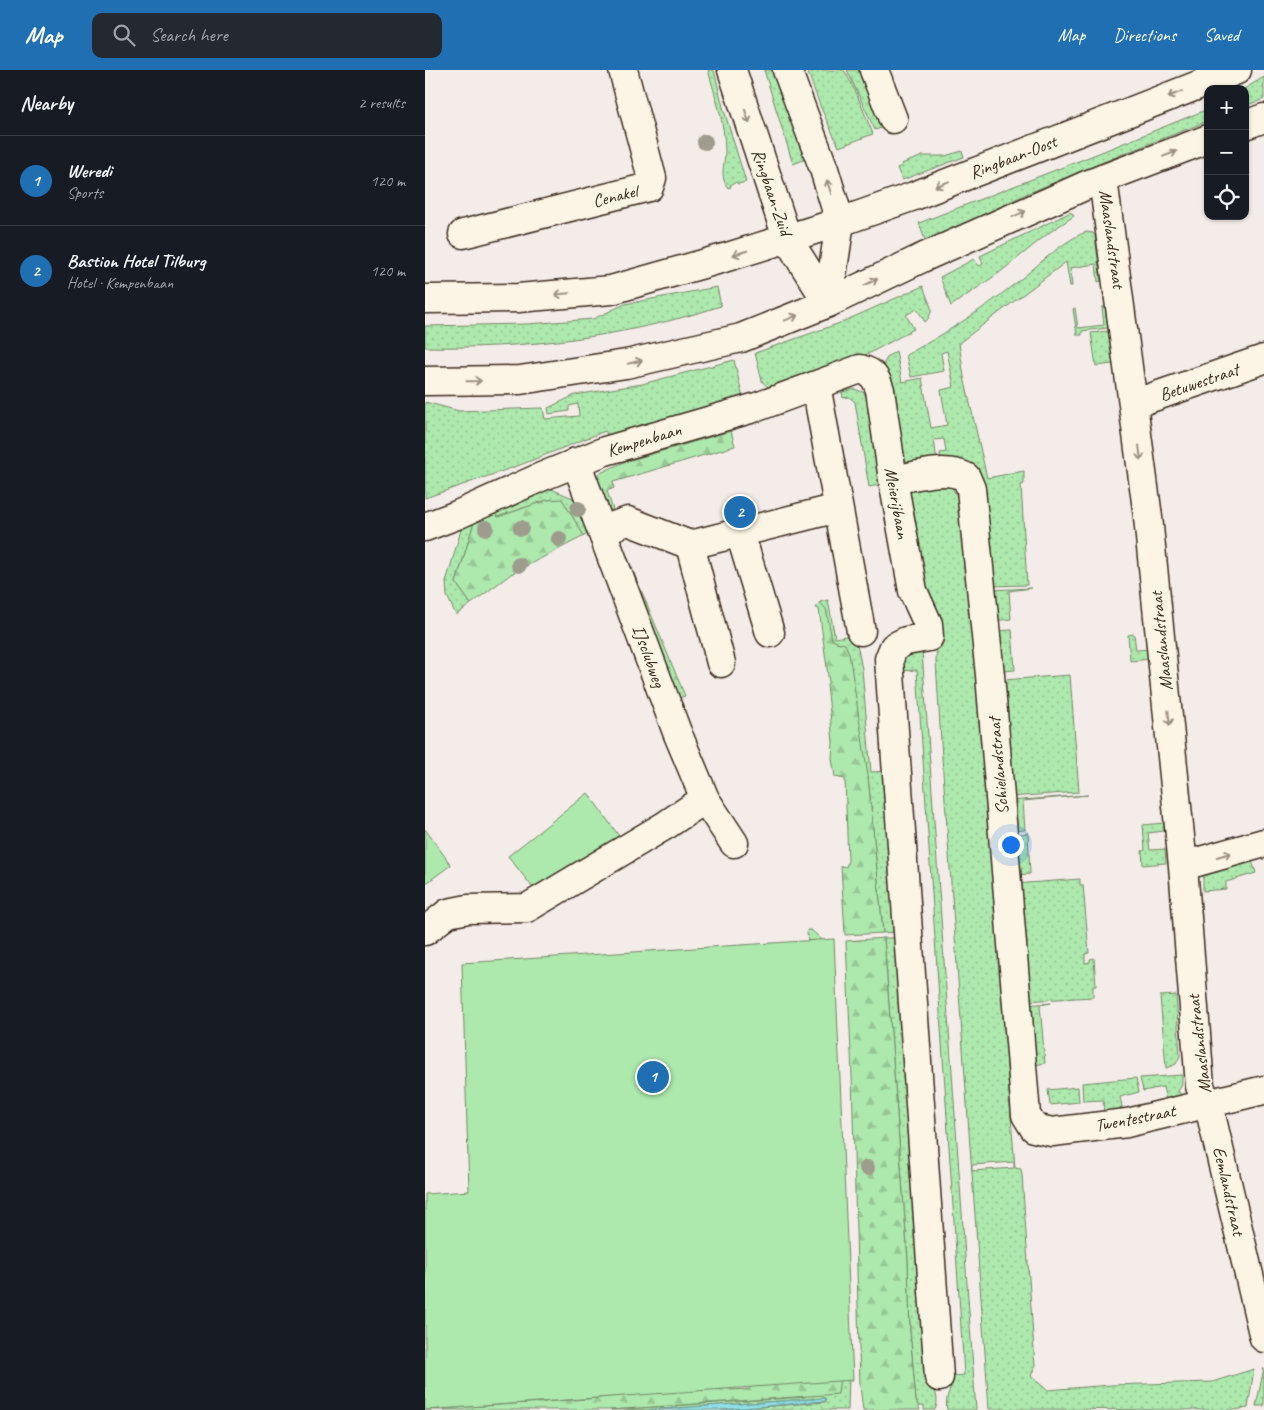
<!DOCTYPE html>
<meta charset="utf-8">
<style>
:root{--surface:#171b24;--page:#242831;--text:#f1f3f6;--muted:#9ea1a6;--line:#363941;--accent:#1f6fb2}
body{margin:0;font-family:Caveat,sans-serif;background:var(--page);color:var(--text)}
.controls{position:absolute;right:15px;top:15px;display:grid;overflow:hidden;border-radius:10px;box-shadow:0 1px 4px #0004}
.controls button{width:45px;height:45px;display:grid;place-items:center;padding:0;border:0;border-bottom:1px solid var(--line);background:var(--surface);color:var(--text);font:25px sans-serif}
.you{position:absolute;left:585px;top:774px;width:18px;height:18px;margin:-12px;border:4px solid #fff;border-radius:50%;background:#1a73e8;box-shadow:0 0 0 8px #1a73e833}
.badge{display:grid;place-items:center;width:32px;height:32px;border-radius:50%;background:var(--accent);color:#fff;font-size:16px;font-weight:700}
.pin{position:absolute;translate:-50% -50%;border:2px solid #fff;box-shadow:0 1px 5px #0006}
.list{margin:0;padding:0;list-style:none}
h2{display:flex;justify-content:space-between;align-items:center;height:65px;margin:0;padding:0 20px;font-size:21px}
h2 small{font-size:16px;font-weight:400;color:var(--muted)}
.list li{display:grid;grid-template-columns:32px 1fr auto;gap:15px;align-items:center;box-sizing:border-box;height:90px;padding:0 20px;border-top:1px solid var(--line)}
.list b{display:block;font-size:19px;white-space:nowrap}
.list p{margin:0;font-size:16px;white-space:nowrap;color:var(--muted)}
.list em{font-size:16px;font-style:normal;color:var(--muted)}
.icon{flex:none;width:28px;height:28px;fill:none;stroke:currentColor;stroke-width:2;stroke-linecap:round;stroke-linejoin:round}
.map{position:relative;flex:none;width:839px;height:1340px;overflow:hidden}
header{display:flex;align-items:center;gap:30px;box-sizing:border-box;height:70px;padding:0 25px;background:var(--accent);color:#fff}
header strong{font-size:24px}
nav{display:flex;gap:28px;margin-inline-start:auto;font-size:18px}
.search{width:350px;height:45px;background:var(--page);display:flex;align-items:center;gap:12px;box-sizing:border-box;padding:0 18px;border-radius:10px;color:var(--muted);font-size:19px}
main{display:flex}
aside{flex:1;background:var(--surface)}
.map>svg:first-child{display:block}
.grass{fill:url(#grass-dots);stroke:#748966;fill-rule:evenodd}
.forest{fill:url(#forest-firs);stroke:#748966}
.park{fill:#ade8ad;stroke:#748966}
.water{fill:url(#water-waves);stroke:#6d9795}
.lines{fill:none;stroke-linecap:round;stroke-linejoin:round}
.minor-casing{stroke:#3b2a1e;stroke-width:31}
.major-casing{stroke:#3b2a1e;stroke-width:31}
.minor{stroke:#fcf5e5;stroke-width:28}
.major{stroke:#fcf5e5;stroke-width:28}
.tree{fill:#9e9c8d}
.oneway{stroke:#9c9082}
.labels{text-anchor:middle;stroke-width:4;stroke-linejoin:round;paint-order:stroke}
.street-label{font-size:18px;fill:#3b2a1e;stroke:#fcf5e5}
</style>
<header>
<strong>Map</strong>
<div class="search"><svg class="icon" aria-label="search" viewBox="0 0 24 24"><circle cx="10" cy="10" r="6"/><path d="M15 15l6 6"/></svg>Search here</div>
<nav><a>Map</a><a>Directions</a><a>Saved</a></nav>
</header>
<main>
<aside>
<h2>Nearby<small>2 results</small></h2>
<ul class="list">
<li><span class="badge">1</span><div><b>Weredi</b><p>Sports</p></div><em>120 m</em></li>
<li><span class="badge">2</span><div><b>Bastion Hotel Tilburg</b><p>Hotel · Kempenbaan</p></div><em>120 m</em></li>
</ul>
</aside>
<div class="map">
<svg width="839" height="1340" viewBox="0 0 839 1340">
<defs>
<pattern id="grass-dots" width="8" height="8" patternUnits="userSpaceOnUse" patternTransform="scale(1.25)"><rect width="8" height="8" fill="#ade8ad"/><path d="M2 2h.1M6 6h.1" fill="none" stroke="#96c794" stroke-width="1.8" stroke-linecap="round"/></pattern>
<pattern id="forest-firs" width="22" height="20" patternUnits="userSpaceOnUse" patternTransform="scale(1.25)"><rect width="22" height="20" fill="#ade8ad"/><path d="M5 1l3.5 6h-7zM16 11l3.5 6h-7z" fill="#96c794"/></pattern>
<pattern id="water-waves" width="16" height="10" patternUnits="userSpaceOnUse" patternTransform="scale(1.25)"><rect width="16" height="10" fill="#8ee0e5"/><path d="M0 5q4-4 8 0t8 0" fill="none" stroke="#7bc0c4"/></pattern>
</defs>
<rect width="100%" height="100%" fill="#f4ece9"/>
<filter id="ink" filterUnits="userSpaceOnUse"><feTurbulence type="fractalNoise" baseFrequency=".02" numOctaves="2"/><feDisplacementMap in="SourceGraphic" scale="10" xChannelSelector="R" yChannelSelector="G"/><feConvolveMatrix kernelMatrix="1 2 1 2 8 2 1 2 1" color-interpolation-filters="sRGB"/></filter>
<g filter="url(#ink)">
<path class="grass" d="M283,0h6l9,37 23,75 -8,2 -1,-2 -7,3 1,2 -3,1c-9,-12 -3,-24 -3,-37 0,-28 -10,-55 -17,-81z
M339,0h16l29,88 -16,6z
M382,0l3,3 7,-3h27l11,20 18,44 -34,13 -18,-39z
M422,0h18l22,56 -12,4z
M839,7v22l-19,7v-17h-1z
M783,39v12l-85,33 -99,41 -98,48 -7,-20 170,-66z
M537,81l2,6 -62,23 -5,-12 5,-2 -1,-2 22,-8h22z
M646,142l3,4 -24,16 -51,41 -48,33 -11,-29 34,-18 5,7 4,-2 -3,-8z
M661,162l7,1 2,3 6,45 -3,1 -2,-18 -26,4 2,18h-2l-4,-24 -107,81 5,34 23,101 37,-7v13l-3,1 6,100 -37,1 -21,-122 -11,-6 -17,3 -1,-8 6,-1 -2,-13 -10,1 3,21 -27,2 -8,-5 -18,-95 4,-7 8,-5 6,31 20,-4 9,50 16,-3 -6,-35 13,-3 -7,-36 -6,2 3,18 -33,6 -5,-22c37,-20 73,-43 106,-69 23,-17 48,-44 74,-54z
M498,216l9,24 -4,9 -3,3 -8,-13 -11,6 8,14 -44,24 -88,36c-9,0 -14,0 -20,-8l-7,-28 85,-30z
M292,217l4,19c-96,31 -196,43 -296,41v-21l102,-2 66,-5 32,-15z
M677,237h3l3,21 -26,3v4h-5l-4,-26 2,-1 3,20 26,-3z
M684,261l4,33 -17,2 -5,-33z
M309,290l9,38 -134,40 -4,-7 -85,34 -95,33v-96l34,9 82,-3h2l2,11 34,-3 -1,-12 -9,2v5l-20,3 -1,-6 27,-13 67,-11z
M429,319l9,3 6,8 15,84 -15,3 -14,-85 -6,-5 -6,1 -1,-6z
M513,413l13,3 7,12 15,129 42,541 6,1 1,6 13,191 -4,10 16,14 64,-5 101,-3 42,-13 -6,39 -15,2 -244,-1 -47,-651 -6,-96 1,-31 -12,-38 -18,-104zM589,1092v6l-42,3v-6z
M124,418l26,11 11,20 4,14 -6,3 -22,-36h-15l-49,17 -7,-8z
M40,446l10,3 -19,64 15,21 -15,11 -9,-19 -1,-14z
M607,518l-23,3 2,28 -17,2 -3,-31z
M403,530l7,38 20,-4 7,35 9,103 17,-1 8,161 -13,1 -15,-157 -27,-133 -5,-1 -4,-3 -12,-37z
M587,560l3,40 -12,1 -8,-40z
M709,564l2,16 14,-1 1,10 -21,2 -2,-26z
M497,581l54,759h-29c-3,-14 6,-22 5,-34l12,-1 -5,-79 -42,-626 -17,1v-15z
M645,605l9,117 -70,5 -5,-117z
M663,725l-65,6 2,29 -14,1 -2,-30z
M739,753v8l-16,2 2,17 15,-1 1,14 -23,2 -1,-14 3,-1 -2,-25z
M603,763l2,41 -15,1 -4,-40z
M826,788l5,15 -30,9v7l-23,2v-12l3,-7z
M655,809v6h3l6,68 -4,1v9l5,-1v-3l4,-1 2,28h-3v11l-69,4 -9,-117z
M459,868h12l37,446c3,9 6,17 2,26h-11v-4h-7l-1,-5 -6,-69 -2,-71z
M751,925l4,61 -4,8 -10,4 -6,-72z
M626,933l-11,2 5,58 -15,3 -5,-61z
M757,1005v10l-4,6 5,5 -17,5 -3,-14 -20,4 -3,-13z
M711,1008l3,14 -19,5 3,14 -19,4 -1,-15 -20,1 -1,-18z
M653,1017l1,15 -29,3 -2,-15z
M425,1273l-2,67h-127l104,-8v-4l-177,12h-38l195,-13 38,-49z
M839,1298v38h-8z"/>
<path class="forest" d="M306,361l4,15 -122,36 1,6 -7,3 6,19 3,1 -10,-2 -8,-20v-15l26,-12z
M137,429l22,37 -73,38 -40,30 -15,-21 19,-64 16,-10 7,8 49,-17z
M194,462l5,17 61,147 -8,3 -64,-157z
M395,532l6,7 6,30 4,3 9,2 4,9 19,123 15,157 -38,2 -4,-69 5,1 2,-6 -3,-82 -10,-2 -3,-19 1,-16 -6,-58 2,-1 -10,-74 -3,-1z
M382,860h4l16,14 16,404 -5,46 -228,16h-185l162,-11 142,-14 1,5 20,-1 -1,-6 72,-243z
M459,868l24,323 2,71 6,69 4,9h-57l-3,-24 -8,-311 -6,-134z"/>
<path class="park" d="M163,723l31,43 -79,61 -32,-41z
M0,759l26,36 -26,19z
M409,869l19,441 -428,30v-216l44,-3 -7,-228z"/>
<path class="water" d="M400,1328v3l-104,9h-73z"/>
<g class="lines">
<defs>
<path id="minor" d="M449,0l19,49
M678,109l45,338 35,349 17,220 11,29 53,223
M38,164l186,-47 3,-9 -29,-108
M391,315l45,246
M708,334l131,-45
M151,392l101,270 28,67 29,44
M468,410c23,-4 51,-14 73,-3l5,12 19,186 36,440 8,13 18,4 75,-9 137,-33
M0,457l32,-12 84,-38 64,-26 152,-44 103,-38c13,3 16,9 20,21l13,90 20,111 15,33 1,13 -23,4 -12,6 -5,12 50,718
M178,460l25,-9 62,24 148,-37
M315,463l30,100
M265,475l31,118
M758,796l81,-23
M0,861l23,-18 20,-4 59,-1 139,-83 39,-26"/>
<path id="major" d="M307,0l55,168 41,65
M362,0l37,99 16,53 -12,81
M820,55l19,-7
M0,229l93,-1 93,-8 113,-32 116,-36 74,-26 323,-126
M0,311l95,-1 106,-16 115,-26 87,-35 94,-45 167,-74 119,-45"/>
</defs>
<use href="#minor" class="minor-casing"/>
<use href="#major" class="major-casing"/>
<use href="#minor" class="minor"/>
<use href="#major" class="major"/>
</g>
<g class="tree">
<circle cx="280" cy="72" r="8"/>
<circle cx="153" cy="439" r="8"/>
<circle cx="61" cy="458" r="8"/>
<circle cx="96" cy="458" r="8"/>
<circle cx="134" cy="469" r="8"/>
<circle cx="94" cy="495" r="8"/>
<circle cx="442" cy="1098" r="8"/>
</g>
<defs><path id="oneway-shaft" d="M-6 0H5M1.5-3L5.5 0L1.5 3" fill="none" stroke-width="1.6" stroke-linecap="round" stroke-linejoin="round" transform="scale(1.25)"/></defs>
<g class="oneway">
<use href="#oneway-shaft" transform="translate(750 24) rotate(159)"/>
<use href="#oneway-shaft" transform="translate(322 46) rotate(72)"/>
<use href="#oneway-shaft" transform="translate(745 84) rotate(-21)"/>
<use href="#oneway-shaft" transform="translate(517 114) rotate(159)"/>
<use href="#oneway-shaft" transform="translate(404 117) rotate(-107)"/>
<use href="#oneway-shaft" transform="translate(594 144) rotate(-24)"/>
<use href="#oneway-shaft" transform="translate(315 183) rotate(163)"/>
<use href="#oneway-shaft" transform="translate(446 212) rotate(-26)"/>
<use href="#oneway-shaft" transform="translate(137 224) rotate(175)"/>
<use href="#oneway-shaft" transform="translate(366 248) rotate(-22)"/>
<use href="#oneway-shaft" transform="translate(210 292) rotate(-13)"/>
<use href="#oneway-shaft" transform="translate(49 311) rotate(-1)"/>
<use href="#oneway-shaft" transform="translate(715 383) rotate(83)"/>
<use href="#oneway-shaft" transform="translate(744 648) rotate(84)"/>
<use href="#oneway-shaft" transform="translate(799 785) rotate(-16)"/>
</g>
</g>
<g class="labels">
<g class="street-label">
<text transform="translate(588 87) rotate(-21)" y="6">Ringbaan-Oost</text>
<text transform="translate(347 122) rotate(71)" y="6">Ringbaan-Zuid</text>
<text transform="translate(190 126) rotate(-14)" y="6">Cenakel</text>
<text transform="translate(687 169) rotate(82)" y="6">Maaslandstraat</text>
<text transform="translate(774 312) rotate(-19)" y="6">Betuwestraat</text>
<text transform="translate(219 370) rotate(-17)" y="6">Kempenbaan</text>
<text transform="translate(472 433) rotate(80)" y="6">Meierijbaan</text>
<text transform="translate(736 571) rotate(-96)" y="6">Maaslandstraat</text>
<text transform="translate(224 586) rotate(70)" y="6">IJsclubweg</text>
<text transform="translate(573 696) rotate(-95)" y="6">Schielandstraat</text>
<text transform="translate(774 974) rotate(-97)" y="6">Maaslandstraat</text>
<text transform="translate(710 1048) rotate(-11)" y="6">Twentestraat</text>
<text transform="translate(804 1121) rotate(77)" y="6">Eemlandstraat</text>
</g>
</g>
</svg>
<div class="controls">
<button>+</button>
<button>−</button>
<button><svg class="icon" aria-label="locate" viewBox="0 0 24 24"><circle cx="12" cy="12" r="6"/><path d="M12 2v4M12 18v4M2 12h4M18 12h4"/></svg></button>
</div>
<div class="you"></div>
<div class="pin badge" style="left:228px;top:1007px">1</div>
<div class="pin badge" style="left:315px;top:442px">2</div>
</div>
</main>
